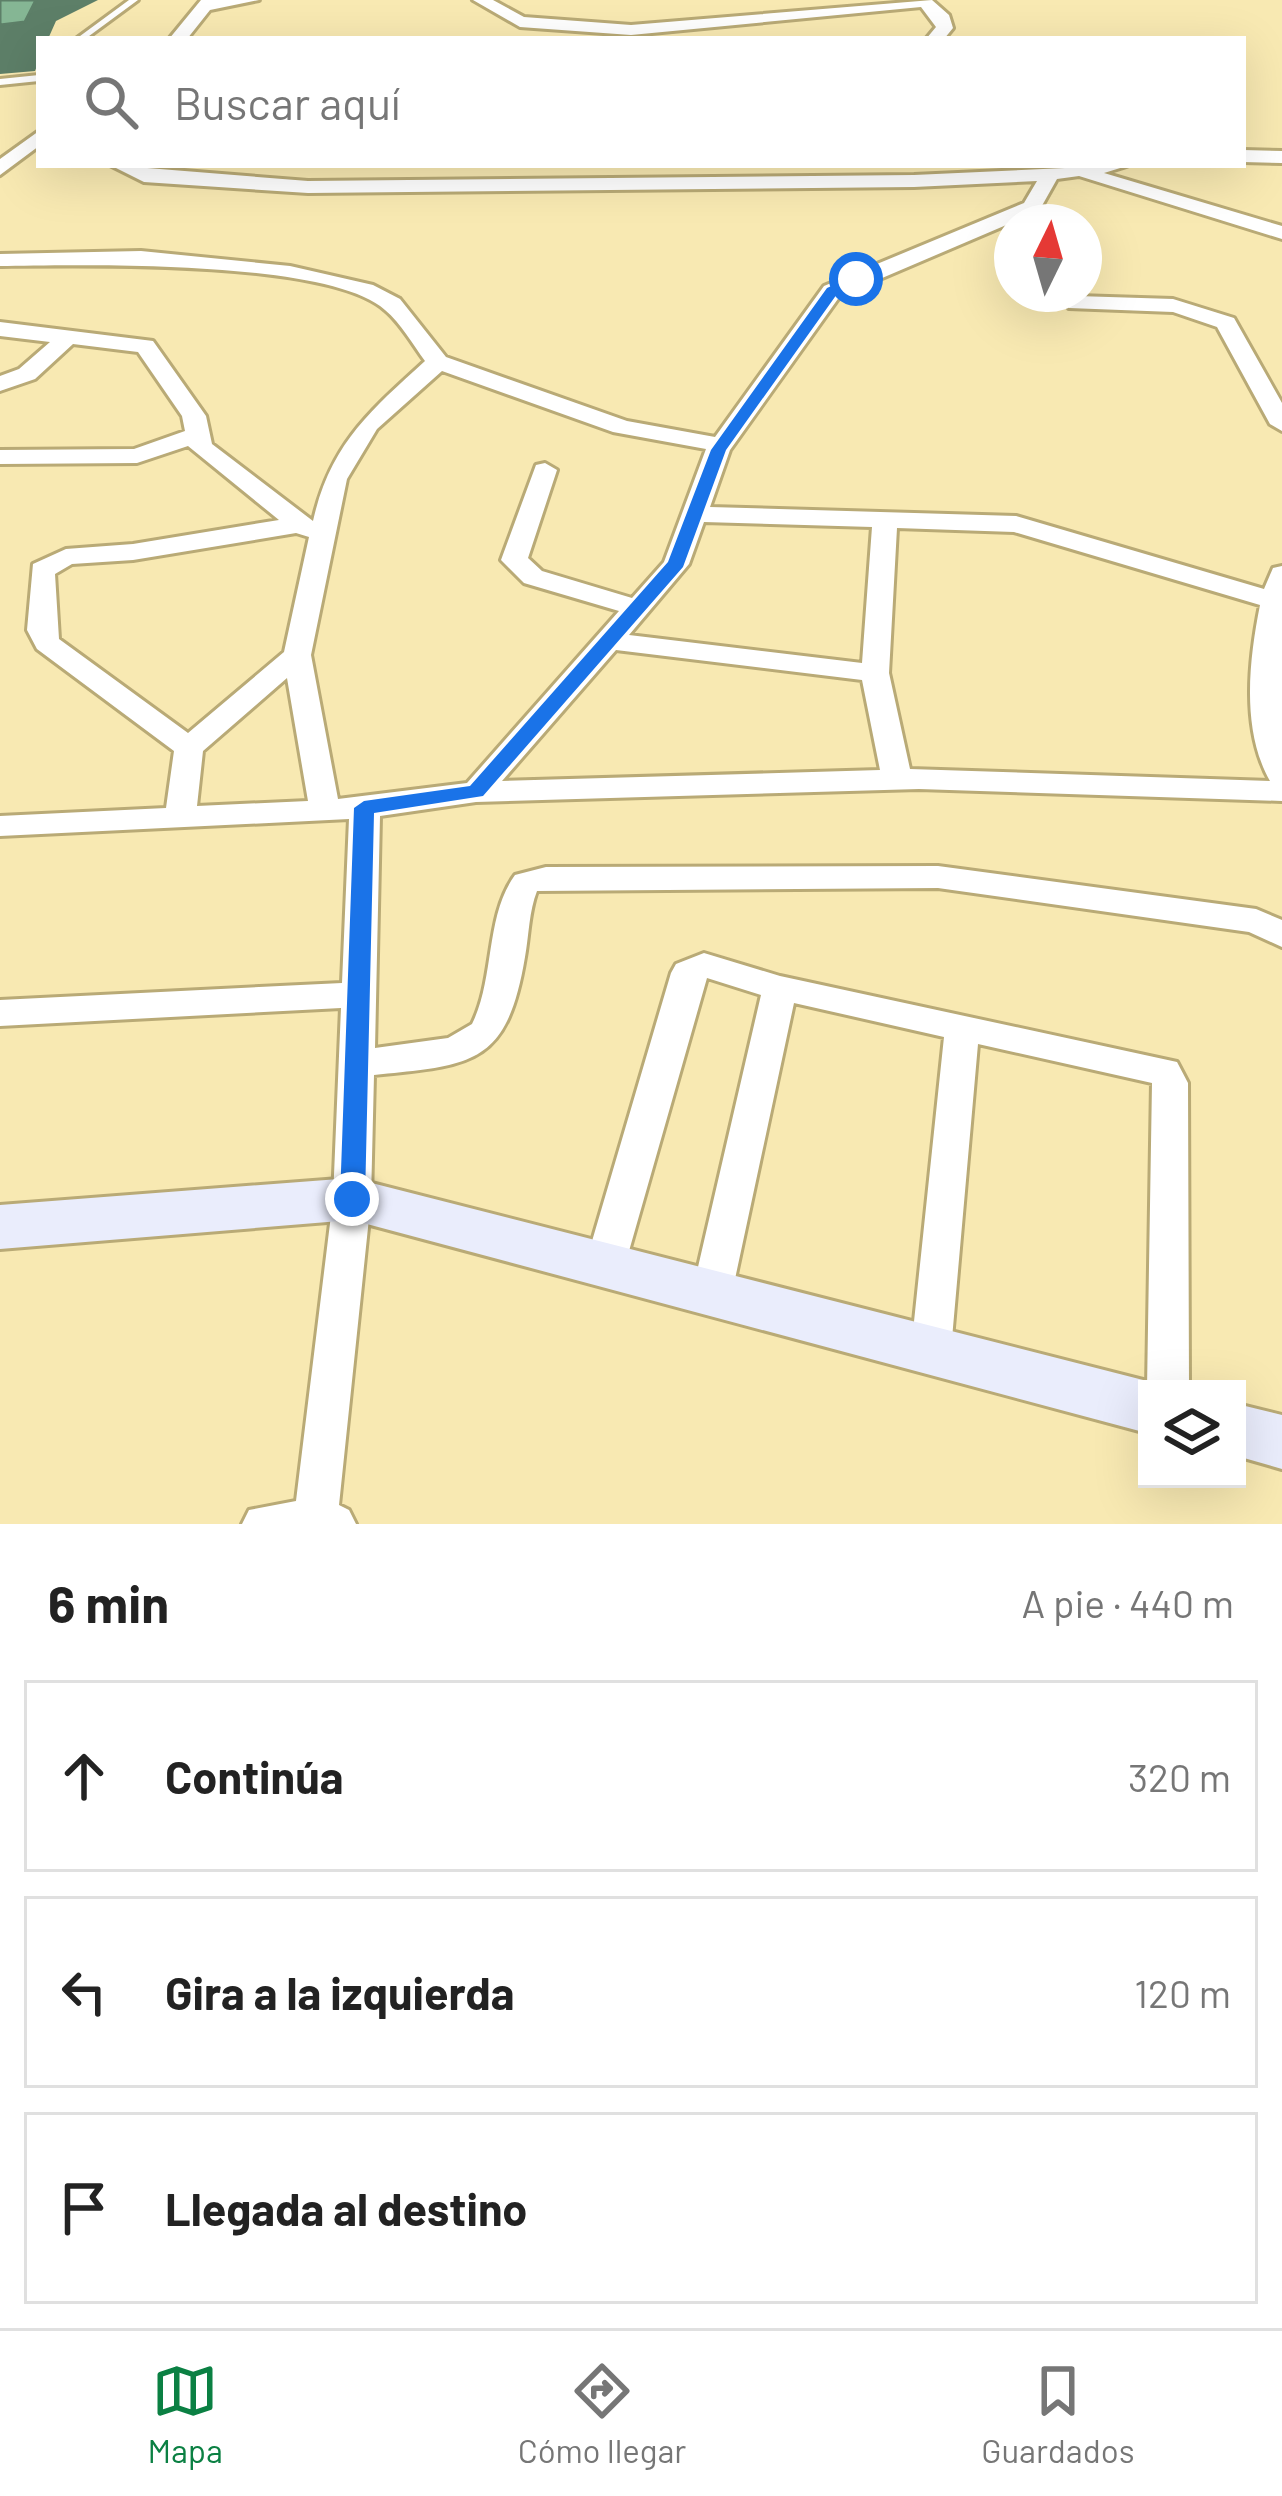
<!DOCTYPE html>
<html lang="es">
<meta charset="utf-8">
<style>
:root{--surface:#fff;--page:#f2f2f2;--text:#222;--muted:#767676;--line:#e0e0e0;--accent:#0b8043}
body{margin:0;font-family:Barlow,sans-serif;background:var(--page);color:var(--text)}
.controls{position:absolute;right:36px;bottom:36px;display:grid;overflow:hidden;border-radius:0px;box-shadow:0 12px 48px #0002}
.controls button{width:108px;height:108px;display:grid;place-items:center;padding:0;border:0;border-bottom:3px solid var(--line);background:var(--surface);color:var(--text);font:60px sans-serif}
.compass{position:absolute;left:994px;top:204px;width:108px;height:108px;border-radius:50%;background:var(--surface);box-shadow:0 12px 48px #0002;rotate:5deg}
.stop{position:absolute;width:36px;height:36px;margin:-27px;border:9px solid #1a73e8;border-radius:50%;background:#fff}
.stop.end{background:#1a73e8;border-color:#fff;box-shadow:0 3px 12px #0008}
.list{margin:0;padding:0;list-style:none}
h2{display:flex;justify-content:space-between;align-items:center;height:156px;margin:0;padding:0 48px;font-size:51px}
h2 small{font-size:39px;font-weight:400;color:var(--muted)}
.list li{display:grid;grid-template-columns:78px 1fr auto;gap:36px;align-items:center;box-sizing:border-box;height:192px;margin:0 24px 24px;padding:0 24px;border:3px solid var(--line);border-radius:0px}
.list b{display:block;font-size:45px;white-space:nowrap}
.list em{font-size:39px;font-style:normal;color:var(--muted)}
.icon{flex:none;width:66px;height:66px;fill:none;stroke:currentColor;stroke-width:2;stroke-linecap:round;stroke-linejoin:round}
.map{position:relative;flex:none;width:1282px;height:1524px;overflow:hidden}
.search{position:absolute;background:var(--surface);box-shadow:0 12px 48px #0002;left:36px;right:36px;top:36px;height:132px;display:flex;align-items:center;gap:30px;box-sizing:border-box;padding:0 42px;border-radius:0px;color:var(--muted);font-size:45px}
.sheet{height:804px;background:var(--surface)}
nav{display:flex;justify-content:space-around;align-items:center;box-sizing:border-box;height:168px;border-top:3px solid var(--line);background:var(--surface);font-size:33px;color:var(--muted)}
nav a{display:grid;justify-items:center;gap:6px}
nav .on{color:var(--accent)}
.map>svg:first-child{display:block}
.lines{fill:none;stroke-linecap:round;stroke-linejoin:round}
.lane-casing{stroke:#b9aa76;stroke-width:6}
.street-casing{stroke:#b9aa76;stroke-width:6}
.secondary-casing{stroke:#b9aa76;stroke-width:6}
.lane{fill:#fff;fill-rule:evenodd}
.street{fill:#fff;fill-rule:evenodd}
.secondary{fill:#eaedfc;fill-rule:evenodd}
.shaded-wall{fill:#5d7f68}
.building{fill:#85b694;stroke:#5d7f68;stroke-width:3}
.route{fill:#1a73e8}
</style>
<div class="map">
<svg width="1282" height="1524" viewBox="0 0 1282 1524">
<rect width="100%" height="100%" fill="#f8e9b2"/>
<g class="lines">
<defs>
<path id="lane" d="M129,0h9l-53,39h-9z
M39,75v6l-39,4v-6z"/>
<path id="street" d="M201,0h58l-49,10 -23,29h-18z
M473,0h20l31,17 107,8 301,-25 17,15 4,13 -9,11h-18l10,-12 -15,-20 -290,28 -111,-8z
M39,131v15l-39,29v-16z
M1243,150l39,1v12l-39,-1z
M110,165l198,16 606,-6 216,-10 -26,8 178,53v13l-203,-63 -22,3 -18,32 -199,85 -110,154 -20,57 306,9 248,73 9,-21 9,-2v235l-363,-12 -443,13 -96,14 -5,232 73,-10 24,-14c23,-46 13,-108 43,-149l31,-8 392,-1 318,43 26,11v27l-33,-15 -311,-44 -401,3c-8,20 -8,44 -12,66 -18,108 -52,108 -151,118l-3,124 -32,306 10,5 7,14h-114l7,-14 47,-9 37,-302 8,-191 -341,18v-26l342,-17 7,-164 -349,17v-20l166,-8 8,-57 -137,-102 -10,-19 6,-66 33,-15 67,-5 146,-24 -91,-74 -51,17 -137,1v-14l134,-1 51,-18 -3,-15 -44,-64 -65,-8 -38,35 -35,12v-15l19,-7 31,-27 -50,-6v-14l153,19 53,75 6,28 101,77c17,-76 56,-109 112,-160 -12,-16 -24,-38 -40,-51 -57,-51 -306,-45 -385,-44v-12l141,-3 149,15 83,19 27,14 46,58 181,64 88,16 109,-151 200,-83 13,-22 -123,6 -606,6 -164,-11zM442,371l171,61 93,17 -42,113 -32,36 -90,-27 -14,-13 29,-88 -12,-7 -9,2 -35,95 23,23 95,28 -152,172 -129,16 -27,-144 36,-176 30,-50zM704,522l168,5 -10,136 -233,-28 60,-71zM897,528l117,4 246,73c-11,55 -19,125 10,176l-360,-12 -21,-96zM296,533l13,4 -25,115 -96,81 -129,-94 -4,-65 17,-10 61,-4zM616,650l246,30 18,90 -378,11zM287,678l21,123 -111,5 6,-55z
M1077,296l96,3 61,19 48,85v28l-12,-7 -53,-97 -44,-15 -104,-4v-10z
M704,953l76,23 397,86 11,21 1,306h-42l5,-306 -174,-39 -27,306 -6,12 -14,6 -14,-6 -6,-12 33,-313 -150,-34 -62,290 -6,12 -14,5 -14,-5 -6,-12 69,-298 -54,-17 -82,287 -6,12 -14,4 -14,-4 -6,-12 86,-292 5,-9z"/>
<path id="secondary" d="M352,1178l795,203 21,8h-21v44l-795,-213 -352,29v-44z
M1237,1404l45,11v54l-45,-13z"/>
</defs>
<use href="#lane" class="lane-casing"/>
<use href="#street" class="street-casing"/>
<use href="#secondary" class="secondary-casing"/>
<use href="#lane" class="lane"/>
<use href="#street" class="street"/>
<use href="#secondary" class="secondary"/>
</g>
<path class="shaded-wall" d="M36,0h62l-42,21 -8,18h-9v22l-4,10 -35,3v-49z"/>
<path class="building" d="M0,0h36l-11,22 -25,3z"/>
<path class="route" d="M856,275l5,7 -24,12 -111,156 -43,117 -200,229 -109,17 -9,386 -13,10 -8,-3 -4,-7 14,-391 10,-7 106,-15 198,-224 43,-112 116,-162z"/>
</svg>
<div class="controls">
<button><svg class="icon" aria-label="layers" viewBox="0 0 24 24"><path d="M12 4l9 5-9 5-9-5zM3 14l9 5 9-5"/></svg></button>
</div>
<svg class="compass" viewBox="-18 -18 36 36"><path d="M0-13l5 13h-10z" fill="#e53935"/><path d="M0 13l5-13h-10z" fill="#767676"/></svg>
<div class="stop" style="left:856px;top:279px"></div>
<div class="stop end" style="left:352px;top:1199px"></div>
<div class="search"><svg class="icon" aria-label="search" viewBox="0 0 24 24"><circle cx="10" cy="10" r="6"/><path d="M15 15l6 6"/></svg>Buscar aquí</div>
</div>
<section class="sheet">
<h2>6 min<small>A pie · 440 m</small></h2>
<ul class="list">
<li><svg class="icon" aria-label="ahead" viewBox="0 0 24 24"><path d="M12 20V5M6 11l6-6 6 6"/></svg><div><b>Continúa</b></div><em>320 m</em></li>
<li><svg class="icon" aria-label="left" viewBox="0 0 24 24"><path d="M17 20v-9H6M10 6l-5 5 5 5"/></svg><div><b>Gira a la izquierda</b></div><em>120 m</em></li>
<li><svg class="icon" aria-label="arrive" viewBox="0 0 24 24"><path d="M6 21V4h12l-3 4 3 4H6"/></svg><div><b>Llegada al destino</b></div></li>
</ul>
</section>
<nav>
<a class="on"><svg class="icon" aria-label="map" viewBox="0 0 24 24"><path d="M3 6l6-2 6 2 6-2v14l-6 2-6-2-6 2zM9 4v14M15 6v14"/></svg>Mapa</a>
<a><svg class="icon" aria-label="directions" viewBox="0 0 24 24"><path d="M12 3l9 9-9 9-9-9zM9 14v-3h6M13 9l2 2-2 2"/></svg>Cómo llegar</a>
<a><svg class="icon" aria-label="saved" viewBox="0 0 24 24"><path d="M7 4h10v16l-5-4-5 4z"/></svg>Guardados</a>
</nav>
